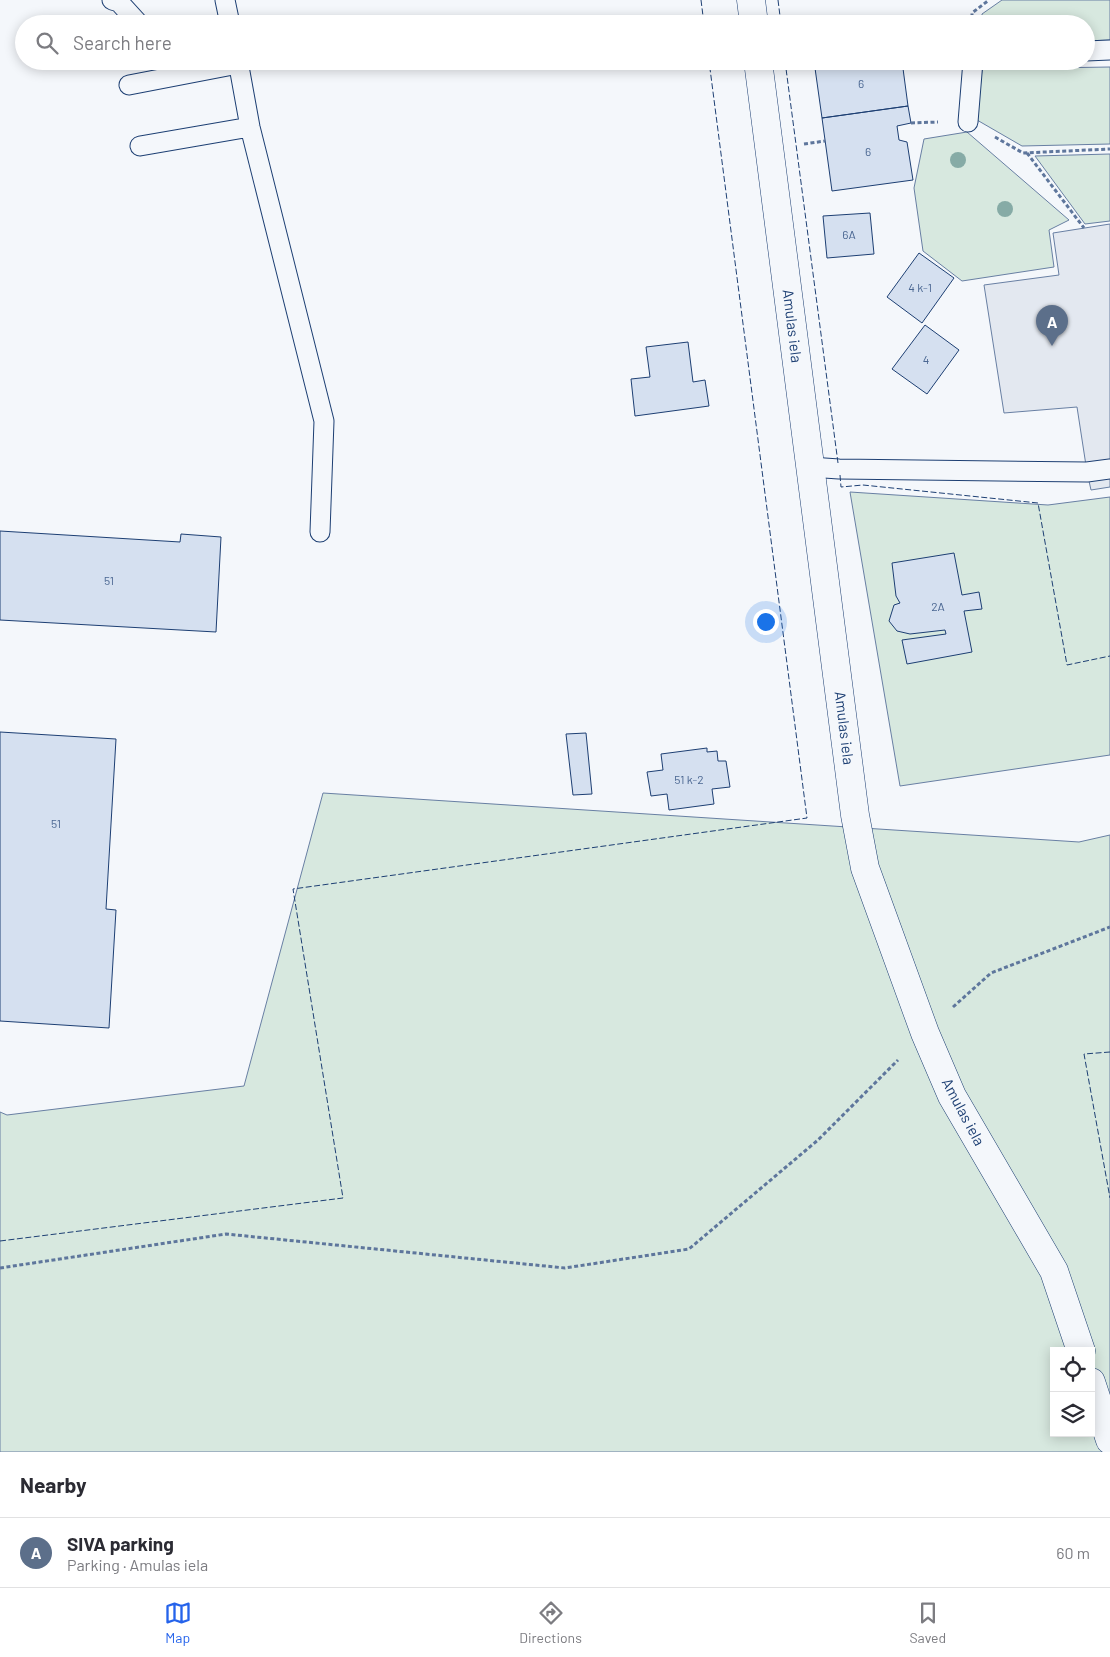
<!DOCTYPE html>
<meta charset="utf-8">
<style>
:root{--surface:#fff;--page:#f7f7f7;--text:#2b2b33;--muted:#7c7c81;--line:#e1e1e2;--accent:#2563eb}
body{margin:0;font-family:Barlow,sans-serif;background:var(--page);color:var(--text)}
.controls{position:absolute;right:15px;bottom:15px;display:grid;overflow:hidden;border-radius:0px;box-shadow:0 2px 12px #0003}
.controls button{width:45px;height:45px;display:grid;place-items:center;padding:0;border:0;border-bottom:1px solid var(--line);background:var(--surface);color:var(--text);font:25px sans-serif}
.you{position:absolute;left:765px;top:621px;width:18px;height:18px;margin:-12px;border:4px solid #fff;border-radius:50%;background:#1a73e8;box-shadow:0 0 0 8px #1a73e833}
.badge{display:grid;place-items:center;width:32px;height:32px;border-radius:50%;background:var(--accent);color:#fff;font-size:16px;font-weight:700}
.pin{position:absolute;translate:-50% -41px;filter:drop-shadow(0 1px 2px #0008)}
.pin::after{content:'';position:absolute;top:26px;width:18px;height:15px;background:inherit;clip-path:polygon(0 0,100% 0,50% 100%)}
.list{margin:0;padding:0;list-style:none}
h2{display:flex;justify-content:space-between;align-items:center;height:65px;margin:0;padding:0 20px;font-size:21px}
h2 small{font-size:16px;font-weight:400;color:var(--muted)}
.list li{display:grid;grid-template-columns:32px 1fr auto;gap:15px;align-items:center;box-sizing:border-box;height:70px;padding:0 20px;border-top:1px solid var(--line)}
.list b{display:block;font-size:19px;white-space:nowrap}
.list p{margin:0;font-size:16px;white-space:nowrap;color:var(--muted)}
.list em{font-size:16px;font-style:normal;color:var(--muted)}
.icon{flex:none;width:28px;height:28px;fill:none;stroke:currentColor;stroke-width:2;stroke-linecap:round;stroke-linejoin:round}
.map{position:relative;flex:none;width:1110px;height:1452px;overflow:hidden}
.search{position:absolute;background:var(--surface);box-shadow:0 2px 12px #0003;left:15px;right:15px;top:15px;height:55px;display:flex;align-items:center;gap:12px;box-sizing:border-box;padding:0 18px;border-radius:28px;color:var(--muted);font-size:19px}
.sheet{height:135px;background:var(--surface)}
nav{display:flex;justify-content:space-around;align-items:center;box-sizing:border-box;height:70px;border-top:1px solid var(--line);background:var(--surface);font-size:14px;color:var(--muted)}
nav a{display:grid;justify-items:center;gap:2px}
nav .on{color:var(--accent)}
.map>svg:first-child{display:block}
.green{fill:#d7e8df;stroke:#687fa3;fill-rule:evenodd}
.parking{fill:#e3e8f0;stroke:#687fa3}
.building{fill:#d5e0f0;stroke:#1d3f73}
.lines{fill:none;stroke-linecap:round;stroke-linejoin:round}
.lane-casing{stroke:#1d3f73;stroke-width:21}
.street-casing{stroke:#1d3f73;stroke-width:29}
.path{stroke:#5e769c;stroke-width:3;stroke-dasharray:4 2.5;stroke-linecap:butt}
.lane{stroke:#f4f7fb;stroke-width:19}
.street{stroke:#f4f7fb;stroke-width:28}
.fence{stroke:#1d3f73;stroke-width:1;stroke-dasharray:6 2.5;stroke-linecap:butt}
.tree{fill:#86aba6}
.labels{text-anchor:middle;stroke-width:4;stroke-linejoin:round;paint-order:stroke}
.number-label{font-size:12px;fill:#4b6792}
.street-label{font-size:15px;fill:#1d3f73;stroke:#f4f7fb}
</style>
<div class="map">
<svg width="1110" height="1452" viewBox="0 0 1110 1452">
<rect width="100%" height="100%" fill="#f4f7fb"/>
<path class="green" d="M1002,0h108v40l-24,1v-17h-104v-10z
M1110,67v77l-88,2 -45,-26 5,-51z
M967,132l102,88 -20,10 5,37 -92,14 -39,-30 -9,-63 10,-49z
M1110,154v67l-25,3 -50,-68z
M850,492l198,13 62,-8v258l-210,31z
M323,793l756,49 31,-7v617h-1110v-340l7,3 237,-29zM1054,1351h37v82h-37z"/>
<path class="parking" d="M1110,224v263l-19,3 -4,-18 -10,-65 -73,6 -20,-128 75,-10 -6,-42z"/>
<path class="building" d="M856,20v4h-19v-1z
M814,61h88l6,45 -86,12z
M908,106l3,17 -14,3 2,14 8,2 6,38 -81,11 -10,-73z
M870,213l4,41 -47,4 -4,-42z
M919,253l35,25 -32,45 -35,-26z
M925,325l34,25 -32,44 -35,-25z
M688,342l5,40 12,-2 4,26 -74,10 -4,-37 19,-2 -4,-30z
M0,531l180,11 1,-8 40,3 -5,95 -216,-12z
M954,553l8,42 17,-3 3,17 -18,2 8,41 -65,12 -5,-24 44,-6 -1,-4 -35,4 -13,-3 -8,-10 5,-16 6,-2 -4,-7 -4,-33z
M0,732l116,7 -10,170 10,1 -7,118 -109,-7z
M586,733l6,61 -19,1 -7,-61z
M707,748v4l10,-1 1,10h8l4,26 -18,2 2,15 -45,6 -2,-16 -16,2 -4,-24 16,-2 -2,-16z"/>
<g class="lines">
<defs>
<path id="lane" d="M112,0l7,2 20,22
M225,0l5,24
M1086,51l24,-1
M238,61l12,66 74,294 -4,111
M129,85l109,-21
M968,122l5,-61
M140,146l110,-19
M810,467l29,2 248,3 23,-3"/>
<path id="street" d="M751,0l3,24
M758,61l97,754 10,53 60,165 27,63 102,175 27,80
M1091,1382l19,58"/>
</defs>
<use href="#lane" class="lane-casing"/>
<use href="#street" class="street-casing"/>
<path class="path" d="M972,24v-11l17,-13
M911,123l27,-1
M995,137l28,16 87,-4
M804,144l21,-3
M1027,153l57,75
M953,1007l38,-34 119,-46
M0,1268l226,-34 339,34 124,-19 129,-109 80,-80"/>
<use href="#lane" class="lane"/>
<use href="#street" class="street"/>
<path class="fence" d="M701,0l3,24
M778,0l3,24
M785,61l53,402
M840,475l1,12 22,-2 175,18 29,162 43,-9
M1110,1052l-26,2 26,144
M0,1241l343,-43 -50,-309 514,-71 -98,-757"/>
</g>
<g class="tree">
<circle cx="958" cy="160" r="8"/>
<circle cx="1005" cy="209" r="8"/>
</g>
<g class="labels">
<g class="number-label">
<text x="861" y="88">6</text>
<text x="868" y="156">6</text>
<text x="849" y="239">6A</text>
<text x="920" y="292">4 k-1</text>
<text x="926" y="364">4</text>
<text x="109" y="585">51</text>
<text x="938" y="611">2A</text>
<text x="689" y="784">51 k-2</text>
<text x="56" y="828">51</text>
</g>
<g class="street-label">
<text transform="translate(792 326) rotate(83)" y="5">Amulas iela</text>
<text transform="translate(844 728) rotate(83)" y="5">Amulas iela</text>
<text transform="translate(963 1112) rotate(62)" y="5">Amulas iela</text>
</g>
</g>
</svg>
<div class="controls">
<button><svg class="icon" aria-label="locate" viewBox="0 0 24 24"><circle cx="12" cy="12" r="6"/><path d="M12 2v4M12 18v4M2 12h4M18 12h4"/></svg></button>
<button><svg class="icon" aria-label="layers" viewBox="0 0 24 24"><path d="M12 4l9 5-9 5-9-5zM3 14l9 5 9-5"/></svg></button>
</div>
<div class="you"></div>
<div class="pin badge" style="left:1052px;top:346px;background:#5c6f8a">A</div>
<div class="search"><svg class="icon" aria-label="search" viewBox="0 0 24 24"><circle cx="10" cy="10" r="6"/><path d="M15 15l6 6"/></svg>Search here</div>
</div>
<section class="sheet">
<h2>Nearby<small></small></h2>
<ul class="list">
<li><span class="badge" style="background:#5c6f8a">A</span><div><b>SIVA parking</b><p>Parking · Amulas iela</p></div><em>60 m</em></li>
</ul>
</section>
<nav>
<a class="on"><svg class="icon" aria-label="map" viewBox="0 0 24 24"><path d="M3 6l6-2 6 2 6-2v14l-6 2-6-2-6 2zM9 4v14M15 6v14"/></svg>Map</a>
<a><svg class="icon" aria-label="directions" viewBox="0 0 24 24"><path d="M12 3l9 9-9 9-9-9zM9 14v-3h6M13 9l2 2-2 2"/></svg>Directions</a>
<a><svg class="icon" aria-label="saved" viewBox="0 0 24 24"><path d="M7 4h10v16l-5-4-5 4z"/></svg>Saved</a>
</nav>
